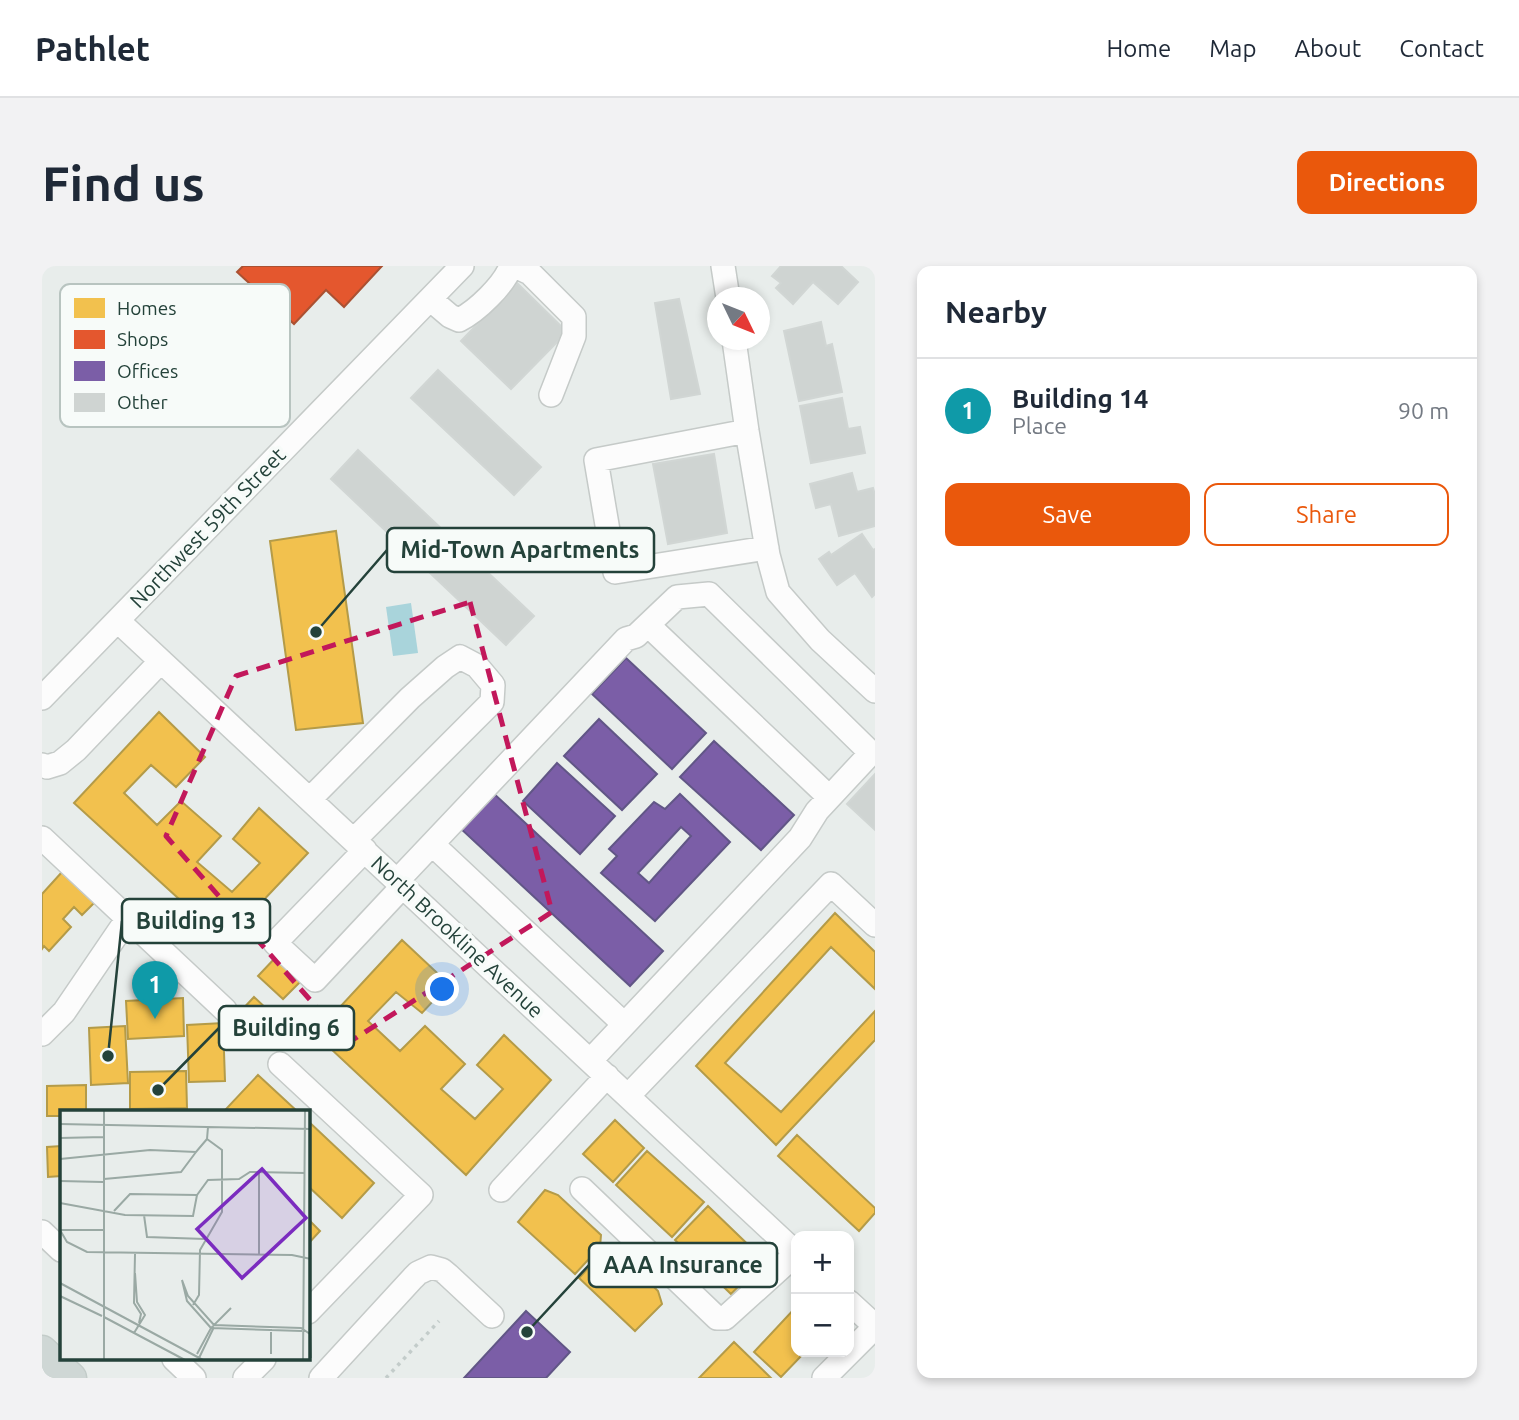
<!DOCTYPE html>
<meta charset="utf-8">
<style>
:root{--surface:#fff;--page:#f2f2f3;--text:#1f2937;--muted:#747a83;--line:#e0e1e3;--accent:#ea580c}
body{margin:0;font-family:Ubuntu,sans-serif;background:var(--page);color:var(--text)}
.controls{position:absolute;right:21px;bottom:21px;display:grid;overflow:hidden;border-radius:14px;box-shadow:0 4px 10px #0003}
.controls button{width:63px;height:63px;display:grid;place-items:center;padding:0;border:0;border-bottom:2px solid var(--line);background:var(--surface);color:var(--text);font:35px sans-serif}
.compass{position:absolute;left:665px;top:21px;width:63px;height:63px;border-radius:50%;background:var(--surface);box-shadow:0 4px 10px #0003;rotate:133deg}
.you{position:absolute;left:401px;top:724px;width:24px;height:24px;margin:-18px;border:5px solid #fff;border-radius:50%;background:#1a73e8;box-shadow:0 0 0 10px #1a73e833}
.badge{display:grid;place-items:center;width:46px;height:46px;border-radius:50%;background:var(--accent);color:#fff;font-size:23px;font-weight:700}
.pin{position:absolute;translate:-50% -58px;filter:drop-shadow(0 2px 4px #0008)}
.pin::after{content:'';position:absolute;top:37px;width:24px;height:21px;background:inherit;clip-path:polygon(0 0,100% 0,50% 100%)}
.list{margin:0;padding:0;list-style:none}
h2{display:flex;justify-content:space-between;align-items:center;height:91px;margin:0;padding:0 28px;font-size:30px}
h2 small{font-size:23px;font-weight:400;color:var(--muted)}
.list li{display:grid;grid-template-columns:46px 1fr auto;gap:21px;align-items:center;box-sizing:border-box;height:105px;padding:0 28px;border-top:2px solid var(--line)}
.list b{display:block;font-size:26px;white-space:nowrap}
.list p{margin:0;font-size:23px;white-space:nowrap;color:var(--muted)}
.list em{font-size:23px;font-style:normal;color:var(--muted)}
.actions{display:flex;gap:14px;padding:21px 28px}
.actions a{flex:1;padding:16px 0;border:2px solid var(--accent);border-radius:14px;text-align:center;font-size:24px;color:var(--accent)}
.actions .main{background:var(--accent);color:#fff}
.map{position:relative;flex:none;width:833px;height:1112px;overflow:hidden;border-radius:14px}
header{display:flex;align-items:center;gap:42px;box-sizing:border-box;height:98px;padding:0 35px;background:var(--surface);border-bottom:2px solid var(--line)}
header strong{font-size:33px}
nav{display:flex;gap:38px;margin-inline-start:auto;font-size:24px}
.intro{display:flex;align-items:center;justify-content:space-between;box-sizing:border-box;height:168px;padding:0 42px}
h1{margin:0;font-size:49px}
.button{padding:18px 32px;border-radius:14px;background:var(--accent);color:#fff;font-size:24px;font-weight:700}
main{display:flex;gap:42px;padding:0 42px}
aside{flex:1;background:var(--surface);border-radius:14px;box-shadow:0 4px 10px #0003}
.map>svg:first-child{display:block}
.water{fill:#a9d4db}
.homes{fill:#f2c14e;stroke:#b49b48;stroke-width:2}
.shops{fill:#e4572e;stroke:#aa5132;stroke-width:2}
.offices{fill:#7b5ea7;stroke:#615686;stroke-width:2;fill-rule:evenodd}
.building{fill:#cfd4d2;stroke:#d1d6d4;stroke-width:2}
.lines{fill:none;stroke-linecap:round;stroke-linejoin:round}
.minor-casing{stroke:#c5cac8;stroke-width:26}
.major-casing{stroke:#c3ccc9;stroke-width:33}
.path{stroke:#c3ccca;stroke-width:3.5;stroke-dasharray:3.5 5;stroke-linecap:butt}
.minor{stroke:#fcfcfc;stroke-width:23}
.major{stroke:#cfd7d5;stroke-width:30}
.marked{fill:none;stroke:#c2185b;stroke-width:5;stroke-dasharray:14 9;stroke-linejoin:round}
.labels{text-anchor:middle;stroke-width:7;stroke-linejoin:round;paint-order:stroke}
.street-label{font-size:21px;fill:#24423a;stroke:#f7fbf9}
.inset-road{fill:none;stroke:#9aa9a4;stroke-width:2}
.view{fill:#7b2cbf;fill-opacity:0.15;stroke:#7b2cbf;stroke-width:3.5}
.inset-edge{fill:none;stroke:#24423a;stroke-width:3.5}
.key{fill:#f7fbf9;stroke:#b8c4c0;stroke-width:2}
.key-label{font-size:19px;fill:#24423a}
.leader{fill:none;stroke:#24423a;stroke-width:2.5}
.callout-dot{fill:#24423a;stroke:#f7fbf9;stroke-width:2.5}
.callout{fill:#f7fbf9;stroke:#24423a;stroke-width:2.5}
.callout-label{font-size:23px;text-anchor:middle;font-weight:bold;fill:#24423a}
</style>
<header>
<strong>Pathlet</strong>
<nav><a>Home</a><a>Map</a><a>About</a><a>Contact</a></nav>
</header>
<div class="intro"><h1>Find us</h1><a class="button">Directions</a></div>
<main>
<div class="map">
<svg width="833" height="1112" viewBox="0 0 833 1112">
<rect width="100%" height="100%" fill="#e8edeb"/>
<path class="water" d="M369,337l7,50 -25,3 -7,-49z"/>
<path class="homes" d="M294,265l27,192 -67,7 -26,-189z
M117,446l46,45 -29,30 -25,-22 -27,28 33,32 24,-24 40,35 -24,26 35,30 28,-29 -27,-24 26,-31 49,45 -83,88 -151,-138z
M20,606l33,30 -13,13 -8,-8 -11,12 8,8 -22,24 -5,-5 -2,3v-55z
M793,647l40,39v37l-44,-42 -106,116 56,49 94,-101v29l-99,105 -80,-79z
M360,674l47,44 -27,29 -26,-21 -28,29 32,30 25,-25 40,38 -24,25 34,30 28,-30 -26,-24 27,-30 47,45 -85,95 -151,-141z
M235,690l25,24 -19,19 -25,-23z
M212,731l32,30 -16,17 -32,-30z
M141,732l1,38 -56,3 -2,-38z
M181,757l2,58 -36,1 -2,-57z
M83,760l3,57 -37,2 -2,-57z
M144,805l1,37 -57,1v-37z
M216,809l40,37h-70l-2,-3z
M44,819v27h-25v4h-14v-30z
M573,854l29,28 -31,34 -30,-28z
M266,855l66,62 -32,35 -34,-32z
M755,869l78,73v5l-16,18 -81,-75z
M19,880v30l-13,1 -1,-30z
M605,885l57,51 -32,35 -56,-52z
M503,924l13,5 43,40 -1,12 -25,27 -57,-52z
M666,940l56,54 -33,34 -56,-54z
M266,953l12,12 -12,13z
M562,985l14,1 40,39 4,13 -27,27 -56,-53z
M754,1041v45h9l-24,25 -27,-25z
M692,1076l37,36h-72z"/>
<path class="shops" d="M201,0h139l-38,41 -18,-17 -32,34 -57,-52z"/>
<path class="offices" d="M584,392l80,75 -34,36 -80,-75z
M557,453l58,55 -35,36 -58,-54z
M672,475l80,74 -33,35 -81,-73z
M515,497l58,53 -35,38 -57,-53z
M450,526l171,159 -33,35 -171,-159z
M638,528l50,48 -75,79 -54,-48 16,-17 -8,-7 45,-47 11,7zM639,561l10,9 -42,47 -11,-10z
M484,1045l44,41 -24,26h-82z"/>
<path class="building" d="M739,0h60l17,16 -20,22 -25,-22 -20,22 -17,-16 5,-5 -9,-7z
M475,17l50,49 -56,57 -50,-48z
M637,33l21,95 -29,5 -16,-96z
M779,56l5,24 6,-2 10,48 -43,9 -15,-70z
M396,104l103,97 -27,28 -103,-97z
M800,132l6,31 12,-2 5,26 -54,10 -11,-57z
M316,184l176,166 -28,29 -175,-166z
M672,188l13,79 -59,11 -15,-80z
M810,207l5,19 16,-4 2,7v31l-36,10 -8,-32 -15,4 -6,-24z
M820,268l11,16 2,-1v45l-3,3 -17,-24 -18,12 -18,-26 10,-7 2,3z
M833,508v56l-28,-26z"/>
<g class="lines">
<defs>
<path id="minor" d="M473,0l15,7 44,44v19l-23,59
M681,0l5,32
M388,33l20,17 9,4c18,-9 45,-35 52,-54
M692,74l13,91 21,124 10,37 42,48 55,51
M705,165l-151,29 19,112 152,-24
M76,355l678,632
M606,359l181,172
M0,432l420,-432
M0,499l5,2 13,-4 16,-13 85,-89
M268,533l100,-101 35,-31 15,-10 17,9 16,19 -1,17 -138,138
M0,572l183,172
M390,578l192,180
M323,584l-90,93 40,37 88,-94
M355,615l229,-242 10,-3 41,-39 32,-3 162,159 -54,58 -17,27 -210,223
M0,768l22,-22 64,-94
M238,798l141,131 -113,117
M586,830l203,-212 44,41
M540,923l135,129h8l71,-64
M459,924l106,-114
M0,966l19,18
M807,1036l26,24
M132,1093l20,19
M203,1112l19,-19
M279,1112l92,-100 5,-5 13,-6 11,3 6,5 44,41
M782,1112l51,-51"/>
<path id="major" d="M0,1085l29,27"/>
</defs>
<use href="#minor" class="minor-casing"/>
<use href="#major" class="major-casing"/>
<path class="path" d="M344,1112l53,-57"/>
<use href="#minor" class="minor"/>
<use href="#major" class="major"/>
</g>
<path class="marked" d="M428,336l82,310 -204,131 -182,-207 70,-160z"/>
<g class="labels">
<g class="street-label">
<text transform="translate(166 262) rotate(-46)" y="7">Northwest 59th Street</text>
<text transform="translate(415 671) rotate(43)" y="7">North Brookline Avenue</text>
</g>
</g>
<g transform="translate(18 844)">
<rect width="250" height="250" fill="#e8edeb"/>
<path class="inset-road" d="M44,0v250M122,0h22M0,14l251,5M0,28l44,-1M0,49l90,-9 46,2 11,-13 1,-12M199,62v82M44,69l77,-7 15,-20M0,71l43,1M0,93l65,12 68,1 4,-21M54,101l16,-17 67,1 11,-15 31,-1 11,-7 55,1M84,105l3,22 58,2M0,120l7,12 20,10 205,3 19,4M1,120h43M75,144l-1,49 7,11 -2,9M0,173l143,77M0,186l42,20M133,195l6,-10 1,-45 22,-38v-62l-15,-11M44,207l81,43M151,218l-24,-27 -5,-21 6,16 26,29 87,3 9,6 1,24M151,218l91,3M211,219v25M74,223l11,-18 -8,-13 -2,-29M137,244l14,-26 20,-20M139,248l15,-31M243,250l2,-250"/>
<path class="view" d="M202,59l44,49 -64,60 -45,-49z"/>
<rect width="250" height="250" class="inset-edge"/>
</g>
<rect x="18" y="18" width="230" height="143" rx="10" class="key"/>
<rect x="32" y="32" width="31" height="20" fill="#f2c14e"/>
<rect x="32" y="64" width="31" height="19" fill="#e4572e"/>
<rect x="32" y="95" width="31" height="20" fill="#7b5ea7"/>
<rect x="32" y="127" width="31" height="19" fill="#cfd4d2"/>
<g class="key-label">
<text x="75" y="49">Homes</text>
<text x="75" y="80">Shops</text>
<text x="75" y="112">Offices</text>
<text x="75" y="143">Other</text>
</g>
<path class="leader" d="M274 366L345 284M66 790L80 655M116 824L177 762M485 1066L547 999"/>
<g class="callout-dot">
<circle cx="274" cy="366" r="7"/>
<circle cx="66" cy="790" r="7"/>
<circle cx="116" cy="824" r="7"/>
<circle cx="485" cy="1066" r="7"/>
</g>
<g class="callout">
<rect x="345" y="262" width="267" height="44" rx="7"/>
<rect x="80" y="633" width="148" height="44" rx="7"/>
<rect x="177" y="740" width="135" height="44" rx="7"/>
<rect x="547" y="977" width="188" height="44" rx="7"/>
</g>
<g class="callout-label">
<text x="478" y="292">Mid-Town Apartments</text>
<text x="154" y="663">Building 13</text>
<text x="244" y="770">Building 6</text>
<text x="641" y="1007">AAA Insurance</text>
</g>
</svg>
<div class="controls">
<button>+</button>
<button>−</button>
</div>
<svg class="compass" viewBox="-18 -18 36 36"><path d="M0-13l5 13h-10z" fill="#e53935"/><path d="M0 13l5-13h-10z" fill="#747a83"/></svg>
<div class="you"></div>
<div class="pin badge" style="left:113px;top:753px;background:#0f9aa8">1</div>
</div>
<aside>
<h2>Nearby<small></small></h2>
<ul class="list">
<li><span class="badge" style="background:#0f9aa8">1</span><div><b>Building 14</b><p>Place</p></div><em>90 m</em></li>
</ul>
<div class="actions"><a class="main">Save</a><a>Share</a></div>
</aside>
</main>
